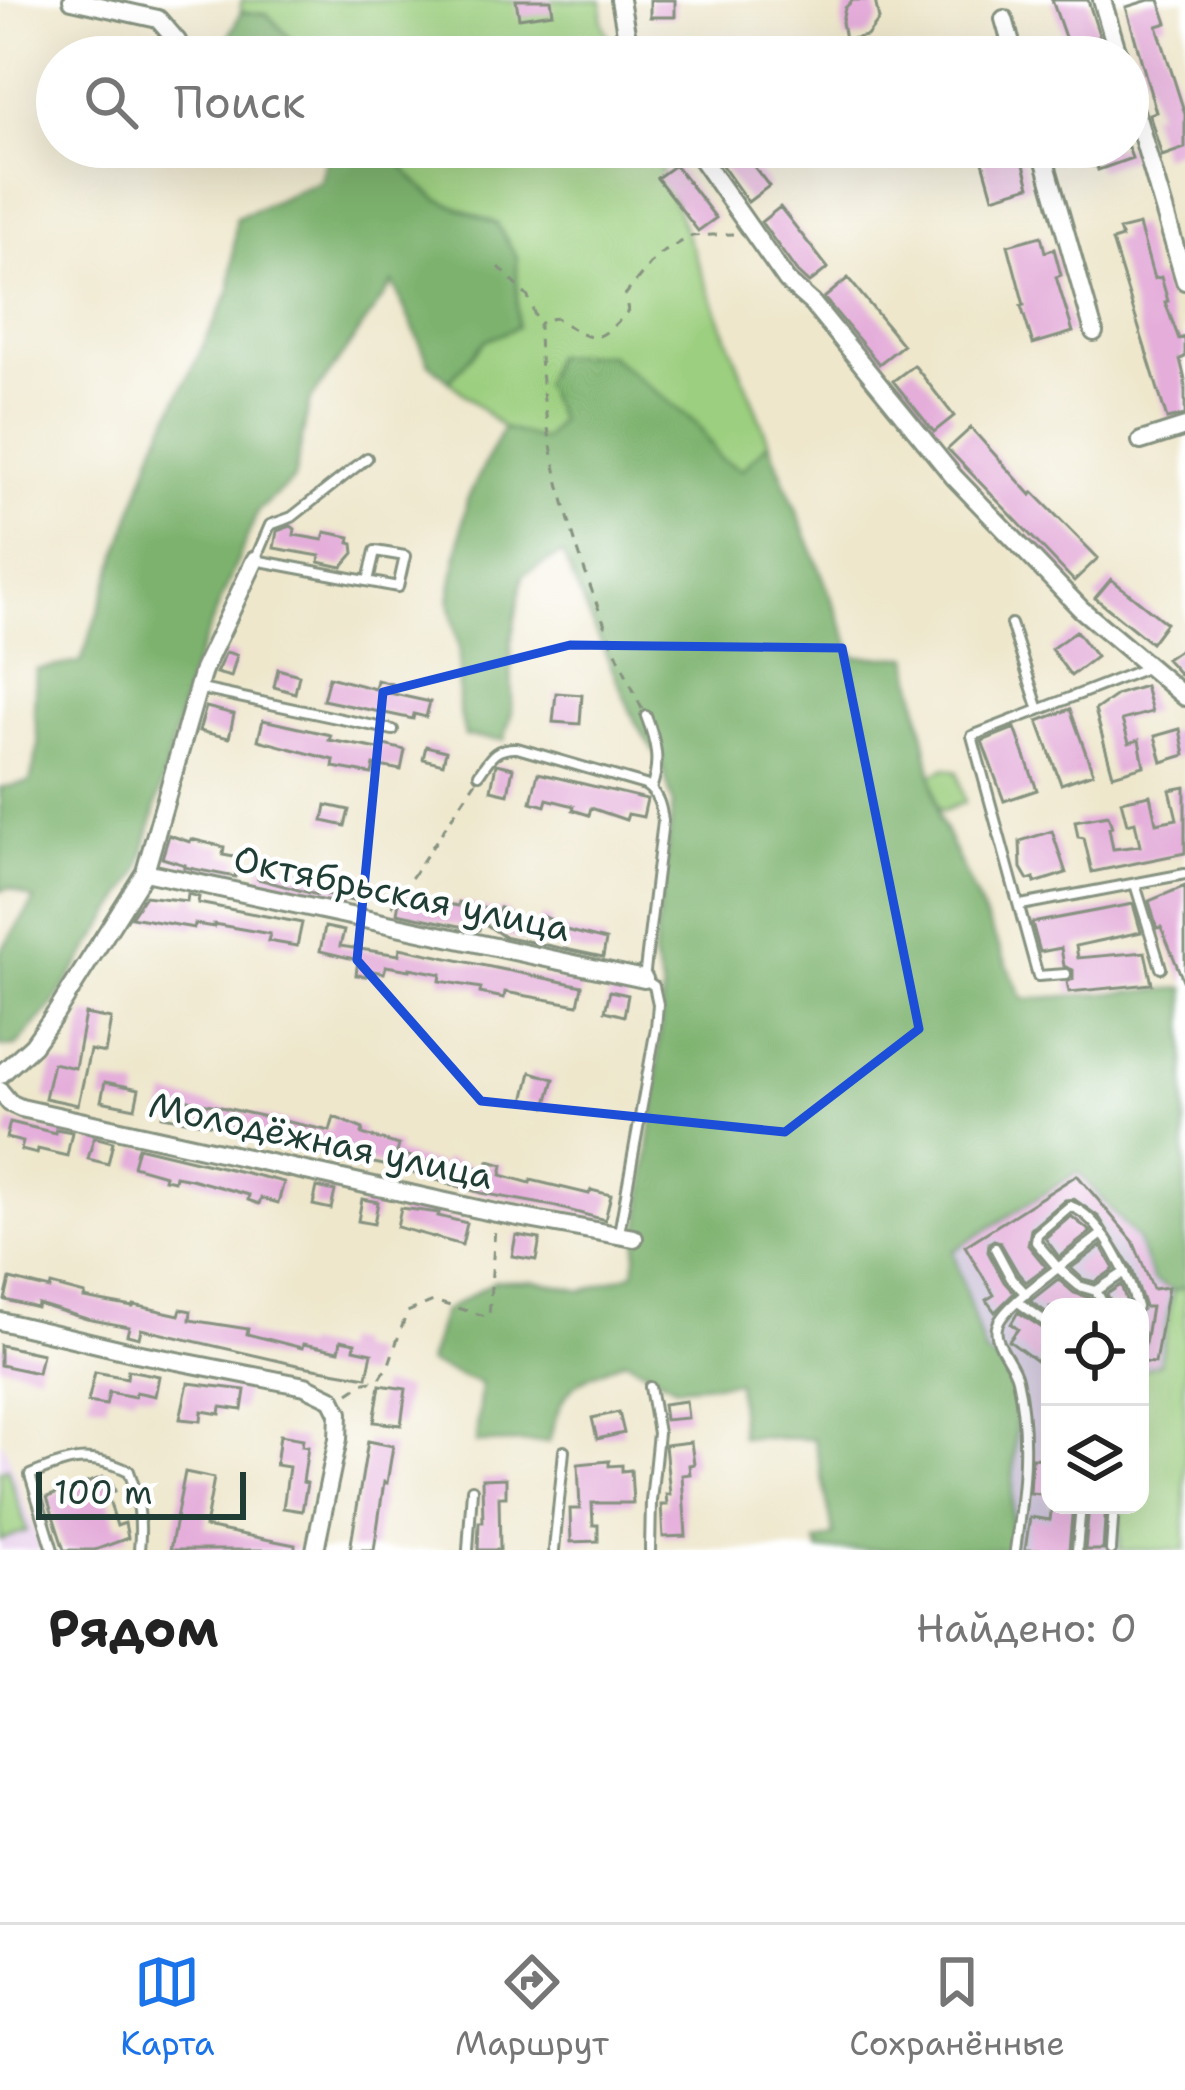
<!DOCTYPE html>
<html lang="ru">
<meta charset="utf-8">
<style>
:root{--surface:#fff;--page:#f6f6f6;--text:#222;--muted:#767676;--line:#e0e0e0;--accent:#1a73e8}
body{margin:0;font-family:"Shantell Sans",sans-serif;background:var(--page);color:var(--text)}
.controls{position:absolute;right:36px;bottom:36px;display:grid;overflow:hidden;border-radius:24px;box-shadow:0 12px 48px #0002}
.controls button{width:108px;height:108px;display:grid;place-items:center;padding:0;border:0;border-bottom:3px solid var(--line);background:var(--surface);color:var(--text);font:60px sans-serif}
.scale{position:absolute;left:36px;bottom:30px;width:210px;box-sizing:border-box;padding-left:12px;border:6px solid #1f3d34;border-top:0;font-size:33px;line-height:42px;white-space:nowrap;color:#1f3d34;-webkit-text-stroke:9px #fff;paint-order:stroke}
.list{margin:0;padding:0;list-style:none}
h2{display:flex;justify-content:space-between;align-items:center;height:156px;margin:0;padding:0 48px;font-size:51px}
h2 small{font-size:39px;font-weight:400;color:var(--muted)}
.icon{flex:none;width:66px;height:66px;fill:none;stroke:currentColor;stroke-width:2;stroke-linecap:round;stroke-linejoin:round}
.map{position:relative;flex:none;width:1185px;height:1550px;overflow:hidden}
.search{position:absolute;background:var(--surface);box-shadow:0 12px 48px #0002;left:36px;right:36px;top:36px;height:132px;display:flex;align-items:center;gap:30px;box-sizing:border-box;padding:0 42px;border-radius:66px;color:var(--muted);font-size:45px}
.sheet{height:372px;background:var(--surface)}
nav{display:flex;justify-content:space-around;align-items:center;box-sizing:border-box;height:168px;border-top:3px solid var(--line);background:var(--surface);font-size:33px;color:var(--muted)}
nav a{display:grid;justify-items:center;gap:6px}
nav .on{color:var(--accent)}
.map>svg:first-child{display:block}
.built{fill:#e9d1ed}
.industrial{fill:#c9bfd7}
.green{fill:#9ccf7f;stroke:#5e865a;stroke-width:3}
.forest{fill:#7db26e;stroke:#4e7851;stroke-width:3}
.building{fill:#e4adda}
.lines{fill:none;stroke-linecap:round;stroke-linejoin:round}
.lane-casing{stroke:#869280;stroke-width:14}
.street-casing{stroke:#869280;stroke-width:22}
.path{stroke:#869280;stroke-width:3;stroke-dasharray:9 9;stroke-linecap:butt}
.lane{stroke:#fff;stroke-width:8}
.street{stroke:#fff;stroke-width:16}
.marked{fill:none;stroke:#1d4ed8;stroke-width:9;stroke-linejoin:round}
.labels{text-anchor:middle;stroke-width:9;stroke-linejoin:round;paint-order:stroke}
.street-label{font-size:36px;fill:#1f3d34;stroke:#fff}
</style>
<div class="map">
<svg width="1185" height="1550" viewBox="0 0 1185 1550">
<rect width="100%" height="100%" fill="#fff"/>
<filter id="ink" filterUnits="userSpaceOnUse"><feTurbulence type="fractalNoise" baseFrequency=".00833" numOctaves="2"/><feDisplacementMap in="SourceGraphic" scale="24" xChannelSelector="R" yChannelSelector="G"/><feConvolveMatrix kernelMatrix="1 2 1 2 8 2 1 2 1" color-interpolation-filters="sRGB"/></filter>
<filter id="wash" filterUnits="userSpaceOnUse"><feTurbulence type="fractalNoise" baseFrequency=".004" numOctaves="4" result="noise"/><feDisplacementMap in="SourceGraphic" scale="48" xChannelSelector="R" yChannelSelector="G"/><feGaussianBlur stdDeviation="2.7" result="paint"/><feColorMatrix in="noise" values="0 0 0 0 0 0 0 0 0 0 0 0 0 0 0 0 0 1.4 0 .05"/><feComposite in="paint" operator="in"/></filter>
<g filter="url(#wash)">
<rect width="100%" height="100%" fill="#eee7cc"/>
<path class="built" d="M0,1439l6,9 35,102h-41z"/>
<path class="industrial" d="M1078,1172l59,67 16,41 20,11 -13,72 -18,7 -2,8v-71h-90v198h71l-1,45h-118l8,-2 7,-144 -32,-50 -32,-103z"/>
<path class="green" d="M241,0h361v22l14,35h-308l-41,-43 -26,-2z
M388,147h264l117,295 -27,28 -22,-12 -23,-34 -154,-39 16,35 -15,21 -41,-13 -54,-47 36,-40 32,-14 -20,-103 -60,-25 -22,-18z
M946,768l11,3 8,31 -22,9 -9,-7 -5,-28z
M1185,1287v263h-65l1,-45h19l2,-135 18,-7 13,-72z
M7,1468l20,63 -27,9v-69z"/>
<path class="forest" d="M241,12l26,2 41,43h-89z
M320,147h68l27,34 22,18 60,25 20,34v69l-32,14 -36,40 -20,-18 -36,-80 -84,120 -15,76 -36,32 -68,164 -51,197 -87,134 -36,40 -16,1v-95l35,-52 -26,-12 -9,3v-103l30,-6 9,-37 -5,-34 2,-41 45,-8 75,-219 74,-152 6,-73 85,-37 7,-29z
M608,354l89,70 23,35 22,11 27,-28 86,215h54l31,163 83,179 162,-11v299l-12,4 -20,-11 -16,-41 -59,-67 -125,79 32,103 22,13 10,37 -7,145 -191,1 -3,-8 18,-7 -20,-96 -73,-2 -4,-55 -61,5 -50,-27c-53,23 -63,23 -77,82l-73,1 5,-59 -53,-21 15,-51 52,-31h40l48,10 51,-18 20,-163 9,-119 -10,-33 20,-155 -12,-40 -25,-40 -74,-169 -39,21 -12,68 1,69 -8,28 -39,-4 -6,-27v-60l-10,-48 18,-101 36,-72 41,12 15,-20 -16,-35 10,-29z"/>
<g id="blocks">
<path class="building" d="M516,0h35l2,13 -34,5z
M650,0h25v17h-25z
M853,0h22l4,20 -12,16 -22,4 -3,-18 3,-14z
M1052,0h36l13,41 -14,4 -7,10 -8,2z
M1149,0h10l8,23 -10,3 28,88v34l-23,8 -13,-42 7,-2 -30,-105z
M668,39l12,18h-32l-1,-5z
M709,147h30l30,39 -21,16z
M992,147h27l11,39 -37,11 -13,-46z
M1101,147h27l4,11 -34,12 -7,-20z
M675,165l41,53 -18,13 -41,-53z
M780,207l48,61 -19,15 -12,-11 -36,-50z
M1139,225l15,54 7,-2 7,24 -3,1 14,37 6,-2v20l-5,2 5,21v35l-18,4 -55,-178 10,-3 -3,-8z
M1041,236l4,16 9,-3 7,26 -5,2 17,55 -40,12 -12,-38 3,-1 -16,-60z
M848,278l55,67 -24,19 -55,-66z
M914,365l40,51 -20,16 -41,-51z
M971,428l60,67 2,-3 65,66 -24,23 -126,-132z
M291,526l4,3 -1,6 29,5 2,-8 25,5 -1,6 4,1 1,9 -12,14 -23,-5 1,-6 -46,-8 3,-17z
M1111,579l55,44 -15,20 -56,-45z
M1076,631l20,26 -25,19 -20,-27z
M1185,646v34l-19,-21z
M226,652l11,3 -6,22 -15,-4z
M278,669l21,6 -4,18 -21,-6z
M329,677l46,12 2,-9 15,4 -3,9 41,9 -4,15 -12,-3 -1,5 -90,-19z
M1145,686l7,26 -30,8 7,23 10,-3 5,26 -31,9 -18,-65 23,-16z
M556,693l26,2 -2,29 -27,-2z
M206,707l28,7 -5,24 -30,-7z
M1070,709l23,64 -32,11 -23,-63z
M263,720l68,15 -2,5 50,9 1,-5 25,6 -4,20 -27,-5 -2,9 -39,-7 1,-7 -76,-20z
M1015,728l22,62 -33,11 -22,-60z
M1180,729l5,26 -23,7 -7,-26z
M426,746l20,5 -3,13 -20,-5z
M496,764l17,4 -5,26 -17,-4z
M538,773l109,26 -4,18 -15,-3 -2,6 -35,-12 -2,7 -16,-5 1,-4 -27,-7 -2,7 -14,-4z
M1185,787v66l-93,19 -8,-34 -6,-1 -3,-16 33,-6 4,12 -3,1 4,21 27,-3 -5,-24 -8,2 -6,-23 29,-6 6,28 21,-4 -7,-29z
M326,805l23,5 -4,16 -22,-5z
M1052,831l14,42 -31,10 -1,-5 -6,2 -7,-12 -1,-27z
M169,835l21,7 1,-3 33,8 -1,8 16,3 -4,19 -51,-10 1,-2 -23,-7z
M268,862l89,19 -5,20 -34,-8 -1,2 -59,-16 3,-14 6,1z
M1185,886v99l-24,-58 -4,1 -8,-27z
M401,890l17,4 -1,4 41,8 1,-4 39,10 2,-4 10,5 -2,6 28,8 6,-11 10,4 -2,6 56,14 -3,17 -100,-21 -22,-15 -2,9 -82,-17z
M188,894l11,3 -1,6 104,20 -5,23 -29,-5 2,-7 -56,-10v3l-19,-3 -1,4 -63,-11 14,-21 42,5z
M1133,904l8,28 -65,14 2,12 67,-6 7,32 -83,8 -2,-10 6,-3v-9l-9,-4 -3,-18 -21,4 -8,-29z
M325,927l19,4 -4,15 59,9 1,-7 182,38 -4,19 -73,-13 -1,6 -24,-5 1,-5 -41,-7 1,-7 -31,-6v2l-24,-4 -2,7 -17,-3 -1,6 -10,-1 2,-15 -38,-9z
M610,991l18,4 -4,21 -19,-5z
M85,1014l26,5 -6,34 -15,-3 -12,55 -33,-7 8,-35 22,5z
M531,1072l23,7 -8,28 -22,-6z
M105,1082l34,7 -4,19 -34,-7z
M166,1095l164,36 4,-14 29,12 -1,5 37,11 -2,8 46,13 2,-7 42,11 2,-9 14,4 -2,10 29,8 1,-3 58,14 2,-4 20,5 -6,25 -52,-14 -72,-13 -88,-26 -38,-8 -1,3 -96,-26 -26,-4v-4l-70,-12z
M10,1122l45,11 1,-4 16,3 -5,24 -29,-7 -1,5 -16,-4 2,-8 -17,-4z
M94,1137l19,5 -5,22 -20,-5z
M138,1147l146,35 -6,21 -17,-5 -2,6 -11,-4 1,-5 -58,-16 -16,-3 -1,5 -10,-2 1,-4 -32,-9z
M1077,1175l56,66 20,48 15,-2 -13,76 -13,-1 9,-55h-6l-13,-38 -33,-52 -25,-18 -9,1 -34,29 -3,16 18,22 -20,15 -8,-9 -18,-31 -6,-2 -5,3 -1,9 16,30 10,11 -19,19 -9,-12 8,-5 -29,-49z
M317,1187l18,4 -4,18 -18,-4z
M362,1199l16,3 -4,22 -16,-3z
M401,1208l38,5 -1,3 29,7 -5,22 -65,-18z
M1071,1216l20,16 -32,25 -14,-19z
M516,1235l24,4 -4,21 -24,-4z
M1101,1246l13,23 -19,13 -12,-3 -12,-11z
M10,1279l40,10 1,-4 34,9 -1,4 49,9 1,-2 45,10 2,-6 10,2 -1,9 58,9 -1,5 55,14 1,-4 36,7 2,-11 14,3 -1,6 18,4 -5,24 -70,-12 -156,-36 -2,9 -12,-3 2,-8 -42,-8 -49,-15 -1,4 -32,-8z
M1058,1279l16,14 16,5 6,9h-46v8l-20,-14z
M1121,1285l4,12 3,10h-15l-6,-13z
M1018,1312l32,21v29l-8,-5 -6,4 -27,-20 9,-12 -7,-5z
M0,1345l42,9 -4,19 -38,-8z
M128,1370l31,6 -4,20 -19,-4 -1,5 -26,-5 -3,13 -18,-3 7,-30 32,6z
M188,1383l57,7 -3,20 -21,-3 -1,7 -18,-3 -1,10 -21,-2z
M380,1385l26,4 -5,36 -27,-3z
M686,1401l2,17 -23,2 -2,-16z
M619,1412l5,21 -27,6 -5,-21z
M280,1435l23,4 -1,7 6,1 -5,35 4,1 -5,28 -19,-3 6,-41 -13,-2z
M368,1441l25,5 -6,37 -3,-1 -10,68h-24z
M691,1442l3,22 -5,1 1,9 -8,1 4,61 -23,1 -2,-32h6l-1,-11h4l-5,-49z
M1032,1458l18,1v36l-20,-2z
M609,1461v5l13,-1v6l9,-1 2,33h-41l1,22h5v16l-27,1 -1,-33h10l-2,-45z
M185,1472l29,6 -9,49 90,18v5h-125z
M103,1477l8,3 4,11 -8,2 10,33 8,-3 3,15 -33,12h-31l-17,-53z
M506,1478v19h-7l1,53h-22l1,-28h4l-1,-43z
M1052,1505h21l-4,45h-44l5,-33 20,3z
M1089,1505h17l-3,45h-18z"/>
</g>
</g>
<g filter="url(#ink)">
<use href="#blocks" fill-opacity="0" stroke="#869280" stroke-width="3"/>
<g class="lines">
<defs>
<path id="lane" d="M367,458l-75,59 -22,8 -15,35 143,27 7,-31 -30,-5 -7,30
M1011,624l28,86
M201,689l192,41
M646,716c10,26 15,46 5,73
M479,774c11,-16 16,-27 38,-26l128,37c13,8 16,21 18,36l-19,158 10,7 4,18 -2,24 -37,205
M1135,884l26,84
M1021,905l164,-31
M1066,974l-28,2 -66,-240 177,-69
M1101,1235l-43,33 -22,-26 1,-8 33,-28c32,11 59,70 67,101
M995,1248l16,30 15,16
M1096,1291l29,-19
M1018,1302l32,23
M53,1550l-23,-75c40,-16 57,-23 99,-4 10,28 13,49 10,79
M468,1550l4,-61
M554,1550l10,-99
M650,1550l1,-49 7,-68 -8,-46
M1015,1550c8,-56 15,-115 2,-171 -3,-16 -24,-35 -20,-52 4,-18 46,-47 61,-59l21,18 17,5 9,16
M1077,1550l4,-45
M1111,1550l3,-45"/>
<path id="street" d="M72,0l86,19 19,22 7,16
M620,0l8,43 7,14
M1102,0l17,57
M1004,19l11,38
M1092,57l25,-8
M1128,87l57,194
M693,147l94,134 26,23 141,173 127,132 104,88
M1041,147l53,185
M1141,441l44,-14
M145,872l499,107
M0,1075l33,-30 23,-32 89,-141 58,-202 52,-110
M0,1091l10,12 11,5 475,105 138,25
M0,1321l136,32 169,33 27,13 7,14 -1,26 -23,111"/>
</defs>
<use href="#lane" class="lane-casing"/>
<use href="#street" class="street-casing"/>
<path class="path" d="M499,267l29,30 10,27
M642,709c-57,-120 -102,-249 -103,-384l4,-5 13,-2c39,25 39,28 72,-7l-3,-16 32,-39 34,-20 42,-2
M392,907l5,-16 15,-14 64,-96
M349,1393l16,-11 14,-2 10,-16 18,-52 26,-11 56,16 6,-90"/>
<use href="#lane" class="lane"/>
<use href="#street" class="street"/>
</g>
</g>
<path class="marked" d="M570,645l272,3 77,381 -134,103 -304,-31 -124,-141 26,-268z"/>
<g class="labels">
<g class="street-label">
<text transform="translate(402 893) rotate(12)" y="13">Октябрьская улица</text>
<text transform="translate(321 1140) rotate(12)" y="13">Молодёжная улица</text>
</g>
</g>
</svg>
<div class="controls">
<button><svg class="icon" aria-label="locate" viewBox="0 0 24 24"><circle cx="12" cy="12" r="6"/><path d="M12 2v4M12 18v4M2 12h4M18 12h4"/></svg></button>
<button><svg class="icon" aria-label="layers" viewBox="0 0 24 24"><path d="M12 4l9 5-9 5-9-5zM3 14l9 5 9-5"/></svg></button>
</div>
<div class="scale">100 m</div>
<div class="search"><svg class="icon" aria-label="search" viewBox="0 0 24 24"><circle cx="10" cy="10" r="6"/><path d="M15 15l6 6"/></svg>Поиск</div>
</div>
<section class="sheet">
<h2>Рядом<small>Найдено: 0</small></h2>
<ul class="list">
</ul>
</section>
<nav>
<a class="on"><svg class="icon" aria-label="map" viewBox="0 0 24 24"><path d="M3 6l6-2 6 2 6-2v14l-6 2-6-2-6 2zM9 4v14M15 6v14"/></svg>Карта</a>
<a><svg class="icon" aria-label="directions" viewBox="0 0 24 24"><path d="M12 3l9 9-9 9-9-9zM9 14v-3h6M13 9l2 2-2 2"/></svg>Маршрут</a>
<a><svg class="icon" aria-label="saved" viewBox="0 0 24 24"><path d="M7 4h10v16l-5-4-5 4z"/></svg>Сохранённые</a>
</nav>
